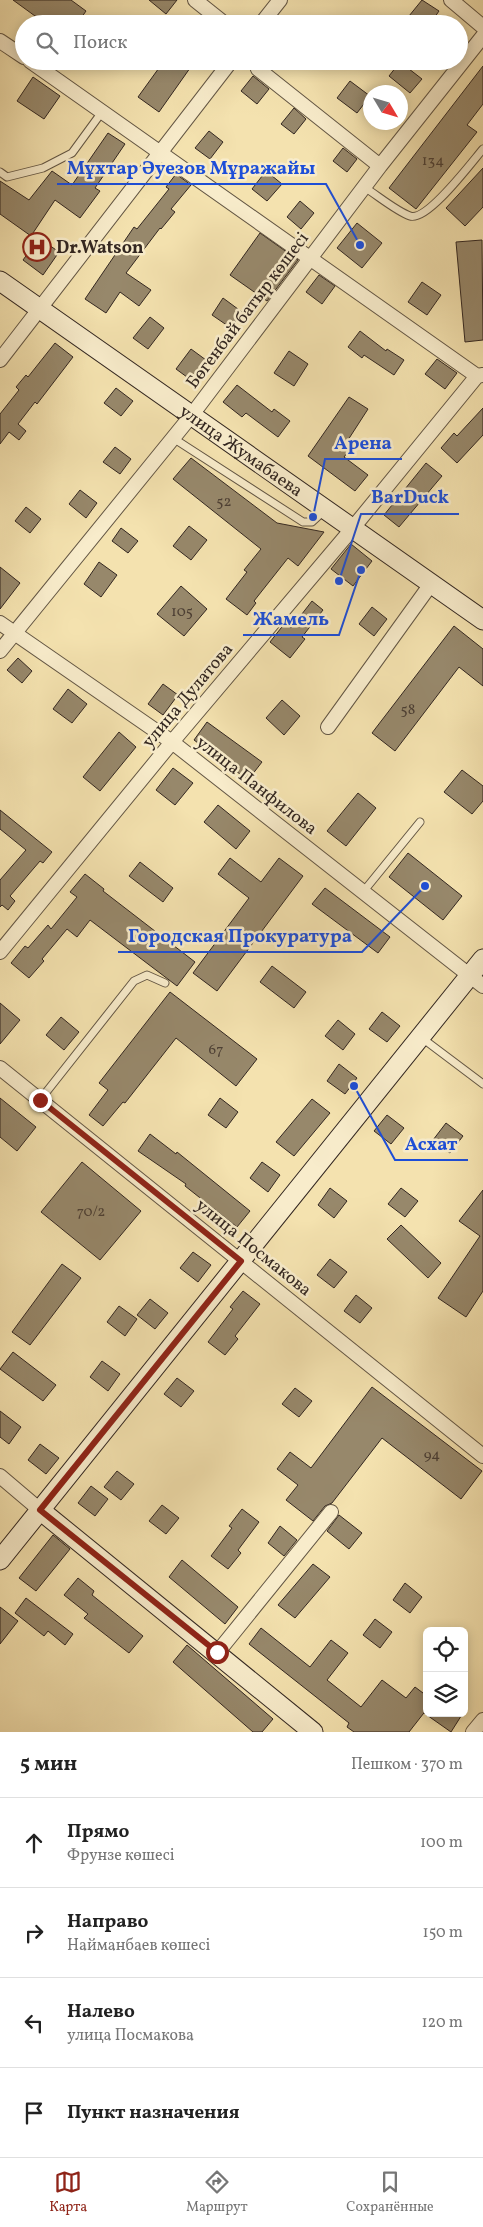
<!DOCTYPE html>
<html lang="ru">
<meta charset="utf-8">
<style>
:root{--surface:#fff;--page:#f2f2f2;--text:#222;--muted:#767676;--line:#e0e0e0;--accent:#8f2418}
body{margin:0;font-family:Vollkorn,serif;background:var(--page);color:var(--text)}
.controls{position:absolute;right:15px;bottom:15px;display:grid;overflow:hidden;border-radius:8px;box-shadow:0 2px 12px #0003}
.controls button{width:45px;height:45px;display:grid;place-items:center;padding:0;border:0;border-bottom:1px solid var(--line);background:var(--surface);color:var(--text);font:25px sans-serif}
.compass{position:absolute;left:363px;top:85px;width:45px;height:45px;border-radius:50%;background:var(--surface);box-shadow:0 2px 12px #0003;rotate:128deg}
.stop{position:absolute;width:15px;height:15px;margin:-11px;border:4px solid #8f2418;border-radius:50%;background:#fff}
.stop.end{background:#8f2418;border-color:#fff;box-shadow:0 1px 5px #0008}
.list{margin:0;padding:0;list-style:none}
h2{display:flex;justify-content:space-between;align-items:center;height:65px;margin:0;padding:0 20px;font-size:21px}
h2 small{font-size:16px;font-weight:400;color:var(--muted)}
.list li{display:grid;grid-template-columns:32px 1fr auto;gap:15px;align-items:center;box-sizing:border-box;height:90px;padding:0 20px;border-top:1px solid var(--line)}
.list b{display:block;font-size:19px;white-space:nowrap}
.list p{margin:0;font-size:16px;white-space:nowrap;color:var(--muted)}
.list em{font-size:16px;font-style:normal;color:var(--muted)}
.icon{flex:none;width:28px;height:28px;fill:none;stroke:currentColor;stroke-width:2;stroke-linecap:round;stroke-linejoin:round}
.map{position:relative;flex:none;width:483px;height:1732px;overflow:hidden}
.search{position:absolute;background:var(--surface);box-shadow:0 2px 12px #0003;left:15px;right:15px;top:15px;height:55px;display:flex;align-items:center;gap:12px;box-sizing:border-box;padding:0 18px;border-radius:28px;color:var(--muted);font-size:19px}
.sheet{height:425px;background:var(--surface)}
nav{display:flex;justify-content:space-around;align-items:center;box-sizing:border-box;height:70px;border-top:1px solid var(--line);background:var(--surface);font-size:14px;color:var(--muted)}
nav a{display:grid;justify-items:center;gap:2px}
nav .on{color:var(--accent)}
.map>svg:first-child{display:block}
.building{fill:#97886b;stroke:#332721}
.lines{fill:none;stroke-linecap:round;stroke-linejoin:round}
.lane-casing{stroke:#635644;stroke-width:9}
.street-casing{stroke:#635644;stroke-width:16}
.secondary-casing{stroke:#332721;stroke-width:21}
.lane{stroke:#f8eccb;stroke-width:7}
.street{stroke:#f8eccb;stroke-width:14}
.secondary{stroke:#f8eccb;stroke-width:19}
.route{stroke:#8f2418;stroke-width:6}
.labels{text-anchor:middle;stroke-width:5;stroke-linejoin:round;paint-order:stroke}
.number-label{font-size:15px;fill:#4c3f34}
.poi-label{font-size:18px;font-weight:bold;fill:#332721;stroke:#f8eccb;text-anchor:start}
.street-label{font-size:18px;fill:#332721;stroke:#f8eccb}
.leader{fill:none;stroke:#1d4ed8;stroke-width:2}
.callout-dot{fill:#1d4ed8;stroke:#f8eccb;stroke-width:2}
.callout-label{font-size:19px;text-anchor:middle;font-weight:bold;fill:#1d4ed8;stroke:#f8eccb;stroke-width:5;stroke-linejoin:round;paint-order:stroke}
</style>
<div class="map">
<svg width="483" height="1732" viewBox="0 0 483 1732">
<rect width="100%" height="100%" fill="#f4e2af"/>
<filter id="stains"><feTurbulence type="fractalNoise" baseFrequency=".004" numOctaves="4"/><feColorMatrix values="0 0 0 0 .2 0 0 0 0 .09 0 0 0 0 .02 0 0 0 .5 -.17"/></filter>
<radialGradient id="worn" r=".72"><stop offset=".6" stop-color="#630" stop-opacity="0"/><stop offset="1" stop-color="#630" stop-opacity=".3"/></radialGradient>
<path class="building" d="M13,0h58l15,11 -9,13h-31z
M149,0h28l-11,14z
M422,0l17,11 -9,13h-11l-10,-8z
M164,61h31l-36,51 -21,-15z
M400,62l22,17 -12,14 -21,-17z
M483,66v38l-16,21 10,7 -61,77 -27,-21z
M253,76l16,13 -12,15 -16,-13z
M33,77l27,19 -16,23 -27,-18z
M350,81l20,15 -13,17 -20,-15z
M294,108l12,11 -12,15 -13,-10z
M209,131l14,11 -13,17 -15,-11z
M108,133l17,11 -30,44 5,3 -20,27 -25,-18 -24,36 -31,-22v-33l29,19 23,-29 20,14z
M343,148l14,11 -10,13 -14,-11z
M483,168v39l-18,19 -19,-18z
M266,171l16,13 -15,17 -15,-12z
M176,174l15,11 -20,24 4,3 -14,17 -1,-1 -34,45 25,17 -12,16 -19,-14 -14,21 -21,-14 49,-72 3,2 32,-40 -3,-2z
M300,201l14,12 -13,16 -14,-12z
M357,223l25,20 -20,25 -25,-20z
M260,233l38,27 -31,41 -37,-26z
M39,238l20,14 -16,23 -20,-15z
M482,240l1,100 -18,2 -9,-100z
M319,275l16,11 -13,18 -16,-12z
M422,282l19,13 -14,20 -19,-13z
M223,298l19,14 -11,16 -19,-13z
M150,317l14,11 -16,21 -15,-11z
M360,331l26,20 1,-2 17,11 -10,15 -30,-20 -2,3 -14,-11z
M55,343l18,14 -36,47 -2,-2 -17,22 8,7 -7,9 -10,-8 -9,12v-30l19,-24 -3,-3 10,-12 2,2z
M191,349l15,11 -15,20 -15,-11z
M289,351l19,13 -14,22 -20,-13z
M437,359l20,14 -12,16 -20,-15z
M237,385l35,27 2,-3 16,12 -12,16 -32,-24 -4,4 -19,-15z
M116,388l17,13 -12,15 -17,-13z
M349,397l19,12 -20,31 6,4 -10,13 24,18 -13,16 -47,-35z
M483,408v27l-26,28 -16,-15 13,-15 3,3z
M115,447l16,12 -11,15 -17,-12z
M191,458l86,65 47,9 -26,34 -10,-8 -34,43 2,2 -9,12 -21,-16 21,-27 -3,-2 17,-21 -88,-70z
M426,463l16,13 -43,51 -15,-12z
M80,490l17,13 -11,15 -17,-14z
M26,507l15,12 -11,14 -15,-12z
M189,526l18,14 -16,20 -18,-14z
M121,528l17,13 -10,12 -16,-12z
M351,544l21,17 -19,25 -22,-17z
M99,562l18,13 -16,22 -17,-13z
M0,567l20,16 -20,26z
M181,586l26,23 -23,27 -27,-22z
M312,601l11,9 -21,27 3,2 -15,19 -20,-16 15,-19 6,5z
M372,607l15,12 -13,17 -15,-12z
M454,626l29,23v37l-24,-19 -64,84 -23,-18z
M18,658l14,13 -10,12 -15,-13z
M163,684l15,11 -15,20 -15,-11z
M68,689l19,15 -15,19 -19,-14z
M282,700l18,16 -16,19 -18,-17z
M207,722l55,40 -14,18 -54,-40z
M119,732l17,15 -36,44 -17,-14z
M173,768l20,15 -18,22 -19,-15z
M462,770l21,16v15l-11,13 -28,-22z
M358,793l18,15 -30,38 -19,-15z
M218,805l32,26 -14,18 -32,-27z
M0,810l52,42 -9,11 -3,-2 -30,35 5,5 -7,9 -6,-5 -2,2v-27l26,-30 -26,-21z
M408,853l54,43 -19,24 -54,-43z
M230,858l31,24 18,-24 24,18 -86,115 -24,-18 56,-75 -31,-24z
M140,862l33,26 -10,14 -34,-26z
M85,874l19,15 -1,2 92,71 -18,24 -87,-66 -13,17 -10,-8 -25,30 2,2 -15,17 -18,-15 14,-17 3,2 20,-23 3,4 26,-32 -7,-5z
M325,888l65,49 -12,16 -66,-49z
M272,966l34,26 -12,16 -34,-26z
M170,992l87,67 -21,27 -60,-48 -51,65 -2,-1 -20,24 -14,-11 19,-25 -9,-7z
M0,1003l20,17 -20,24z
M382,1012l18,14 -13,16 -18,-13z
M61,1017l18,15 -15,18 -18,-15z
M338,1020l17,14 -12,16 -18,-14z
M339,1064l18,14 -12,16 -18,-13z
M0,1098l36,29 -19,24 -17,-14z
M220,1098l18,14 -12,16 -18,-13z
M312,1099l18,14 -36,43 -18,-14z
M387,1115l17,13 -13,16 -17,-13z
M446,1123l17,13 -13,17 -17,-13z
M150,1134l26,20 1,-2 73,59 -13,16 -52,-41 1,-2 -48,-33z
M82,1162l59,49 -41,49 -59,-48z
M262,1162l18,13 -12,17 -18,-14z
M330,1188l17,13 -13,17 -16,-13z
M401,1188l17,13 -13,16 -17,-13z
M483,1190v101l-17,26 -28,-19 42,-62 -21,-15z
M401,1225l40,38 -13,15 -41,-39z
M193,1252l18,13 -13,17 -18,-14z
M330,1259l17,13 -13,16 -17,-13z
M62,1264l19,14 -51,67 -18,-13z
M243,1291l17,13 -25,32 3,3 -13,16 -17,-13 25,-33 -3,-2z
M356,1295l16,13 -12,15 -16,-12z
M150,1299l18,14 -13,16 -18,-14z
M119,1306l18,13 -12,17 -18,-14z
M13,1352l43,33 -13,16 -43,-32z
M102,1361l18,13 -12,17 -18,-14z
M177,1378l17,13 -13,16 -17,-13z
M372,1387l110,84 -21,28 -79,-61 -50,65 -7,3 -12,15 -27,-21 12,-15 -21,-16 13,-17 21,16z
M295,1388l17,13 -13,16 -17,-13z
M0,1411l21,16 -12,17 -9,-7z
M40,1444l19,14 -13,16 -18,-14z
M117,1471l17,13 -13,16 -17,-13z
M91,1486l17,13 -13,17 -17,-13z
M162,1505l17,13 -13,16 -17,-13z
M242,1509l17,13 -21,28 3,3 -13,16 -17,-13 21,-28 -3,-2z
M339,1515l23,18 -13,16 -22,-18z
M280,1526l17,14 -13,16 -16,-13z
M53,1535l17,14 -34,42 -17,-13z
M182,1560l56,47 -13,17 -56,-47z
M313,1564l17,13 -35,41 -17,-13z
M78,1578l16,13 -2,4 51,41 -14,17 -45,-35 4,-4 -24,-19z
M405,1583l17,14 -12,16 -17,-13z
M26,1598l47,36 -8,11 -17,-14 -4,5 -29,-23z
M0,1607l18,14 -18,23z
M375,1619l17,13 -12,16 -17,-13z
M261,1628l49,39 21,-27 17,13 -21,27 34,27 21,-27 24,18 9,-11 12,9v13l-18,23h-55l-7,-5 2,-4 -100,-79z
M187,1645l86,74 -11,13h-9l-80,-70z
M424,1713h39l-12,19z"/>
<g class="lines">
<defs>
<path id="lane" d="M0,172l7,5 36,-9 29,-15 30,-41
M364,187c13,8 32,24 46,29 17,6 61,-53 73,-67
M173,438l130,84h9l13,-12
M363,892l57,-70
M422,1038l61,46
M40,1100l94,-119 13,-6 18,8"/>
<path id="street" d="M195,0l30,24
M451,0l32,27
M261,24l19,-24
M0,41l24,16
M30,61l447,315
M255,61l3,8 122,97
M0,360l231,-299
M0,623l172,119 311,244
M0,651l191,-235 189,-250 103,-130
M328,727l103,-143
M0,952l172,-210 180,-213 125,-153 6,-1
M0,1068l483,388
M0,1476l40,34
M217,1653l114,-141
M473,1732l10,-12"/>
<g id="secondary">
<path id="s1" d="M0,281l483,339"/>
<path d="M40,1510l273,222"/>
<path d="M0,1560l483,-601"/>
</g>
</defs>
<use href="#lane" class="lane-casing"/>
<use href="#street" class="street-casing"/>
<use href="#secondary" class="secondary-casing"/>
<use href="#lane" class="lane"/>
<use href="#street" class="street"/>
<use href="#secondary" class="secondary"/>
</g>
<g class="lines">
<path class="route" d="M40,1100l201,161 -201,249 177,142"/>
</g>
<defs>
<symbol id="hospital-ring" viewBox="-11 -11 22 22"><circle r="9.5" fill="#f8eccb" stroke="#8f2418" stroke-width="1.5"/><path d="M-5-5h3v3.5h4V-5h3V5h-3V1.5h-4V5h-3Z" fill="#8f2418"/></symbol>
</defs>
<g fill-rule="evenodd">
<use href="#hospital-ring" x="21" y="231" width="32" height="32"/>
</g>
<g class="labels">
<g class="number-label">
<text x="433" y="165">134</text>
<text x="224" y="506">52</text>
<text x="182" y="616">105</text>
<text x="408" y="714">58</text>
<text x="216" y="1054">67</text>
<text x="91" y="1216">70/2</text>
<text x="432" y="1459">94</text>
</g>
<g class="poi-label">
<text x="56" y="253">Dr.Watson</text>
</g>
<g class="street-label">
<text transform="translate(247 310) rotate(-53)" y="6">Бөгенбай батыр көшесі</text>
<text dy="6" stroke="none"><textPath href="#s1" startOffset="295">улица Жумабаева</textPath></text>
<text transform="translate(187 695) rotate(-50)" y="6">улица Дулатова</text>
<text transform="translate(257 785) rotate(38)" y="6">улица Панфилова</text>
<text transform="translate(254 1247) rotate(39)" y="6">улица Посмакова</text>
</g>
</g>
<path class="leader" d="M360 245L326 184H57M313 517L325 459H402M339 581L361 514H459M361 570L339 635H243M425 886L362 952H118M354 1086L395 1160H468"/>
<g class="callout-dot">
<circle cx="360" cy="245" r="5"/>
<circle cx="313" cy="517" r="5"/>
<circle cx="339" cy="581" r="5"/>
<circle cx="361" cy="570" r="5"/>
<circle cx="425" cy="886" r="5"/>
<circle cx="354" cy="1086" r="5"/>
</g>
<g class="callout-label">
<text x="191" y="174">Мұхтар Әуезов Мұражайы</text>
<text x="363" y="449">Арена</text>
<text x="410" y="503">BarDuck</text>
<text x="291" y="625">Жамель</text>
<text x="240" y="942">Городская Прокуратура</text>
<text x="431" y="1150">Асхат</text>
</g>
<rect width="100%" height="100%" filter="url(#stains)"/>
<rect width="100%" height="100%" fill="url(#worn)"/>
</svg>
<div class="controls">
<button><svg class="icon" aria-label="locate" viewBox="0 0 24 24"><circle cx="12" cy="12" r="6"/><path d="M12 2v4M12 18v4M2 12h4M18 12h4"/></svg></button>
<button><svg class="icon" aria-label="layers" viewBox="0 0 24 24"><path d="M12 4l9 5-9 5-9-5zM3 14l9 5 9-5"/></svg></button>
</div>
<svg class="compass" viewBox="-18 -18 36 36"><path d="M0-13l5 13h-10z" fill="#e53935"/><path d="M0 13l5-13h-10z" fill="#767676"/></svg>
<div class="stop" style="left:217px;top:1652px"></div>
<div class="stop end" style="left:40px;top:1100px"></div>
<div class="search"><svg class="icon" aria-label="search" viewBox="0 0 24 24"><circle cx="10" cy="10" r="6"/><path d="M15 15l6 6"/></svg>Поиск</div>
</div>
<section class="sheet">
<h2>5 мин<small>Пешком · 370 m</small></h2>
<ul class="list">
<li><svg class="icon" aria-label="ahead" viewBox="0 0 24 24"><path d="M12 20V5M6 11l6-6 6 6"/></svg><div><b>Прямо</b><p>Фрунзе көшесі</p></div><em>100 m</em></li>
<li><svg class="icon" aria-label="right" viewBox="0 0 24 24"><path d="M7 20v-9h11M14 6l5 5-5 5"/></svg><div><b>Направо</b><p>Найманбаев көшесі</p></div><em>150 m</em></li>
<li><svg class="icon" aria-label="left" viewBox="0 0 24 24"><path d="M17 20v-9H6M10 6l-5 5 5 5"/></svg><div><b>Налево</b><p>улица Посмакова</p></div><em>120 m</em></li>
<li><svg class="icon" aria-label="arrive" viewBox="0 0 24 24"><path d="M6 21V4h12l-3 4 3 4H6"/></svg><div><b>Пункт назначения</b></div></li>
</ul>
</section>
<nav>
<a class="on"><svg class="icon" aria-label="map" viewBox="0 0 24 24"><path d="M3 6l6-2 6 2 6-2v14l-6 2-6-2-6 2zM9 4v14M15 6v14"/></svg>Карта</a>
<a><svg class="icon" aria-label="directions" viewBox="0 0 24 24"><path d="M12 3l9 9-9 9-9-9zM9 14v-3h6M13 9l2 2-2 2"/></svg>Маршрут</a>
<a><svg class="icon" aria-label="saved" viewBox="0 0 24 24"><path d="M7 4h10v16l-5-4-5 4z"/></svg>Сохранённые</a>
</nav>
